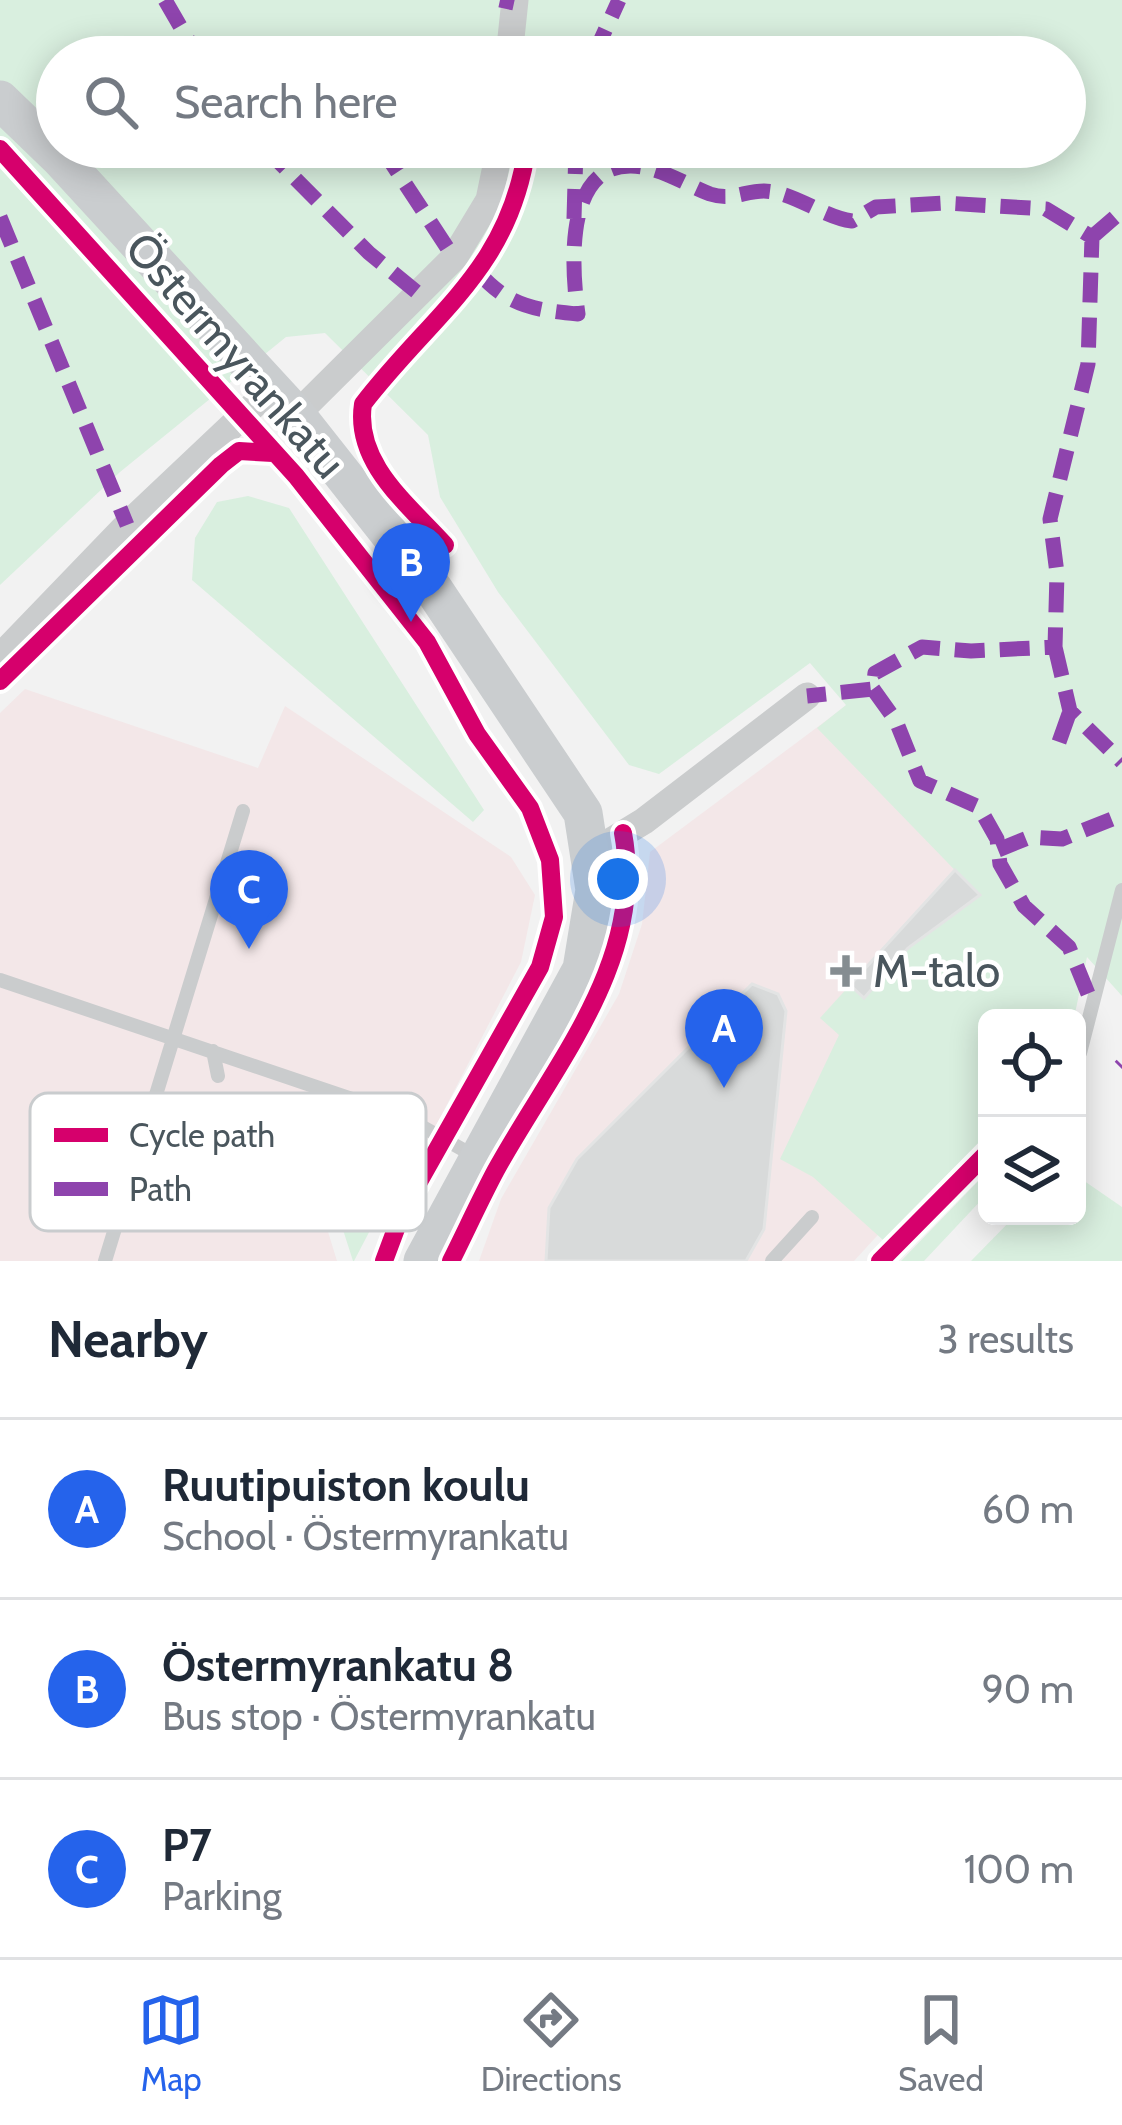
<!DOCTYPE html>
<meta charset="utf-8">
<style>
:root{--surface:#fff;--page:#f2f2f3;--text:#1f2937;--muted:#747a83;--line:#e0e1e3;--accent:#2563eb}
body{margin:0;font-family:Cabin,sans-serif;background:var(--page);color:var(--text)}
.controls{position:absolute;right:36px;bottom:36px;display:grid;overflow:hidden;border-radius:18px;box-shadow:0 6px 30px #0003}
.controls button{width:108px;height:108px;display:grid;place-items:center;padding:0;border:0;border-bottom:3px solid var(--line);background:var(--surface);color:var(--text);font:60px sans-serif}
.you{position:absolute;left:618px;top:879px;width:42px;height:42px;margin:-30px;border:9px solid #fff;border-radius:50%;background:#1a73e8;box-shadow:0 0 0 18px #1a73e833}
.badge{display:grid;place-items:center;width:78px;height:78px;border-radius:50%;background:var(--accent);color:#fff;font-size:39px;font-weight:700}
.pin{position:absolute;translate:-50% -99px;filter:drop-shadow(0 3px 6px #0008)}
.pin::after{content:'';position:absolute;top:63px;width:42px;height:36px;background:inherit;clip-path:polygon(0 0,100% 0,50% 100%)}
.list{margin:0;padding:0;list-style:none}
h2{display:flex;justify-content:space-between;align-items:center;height:156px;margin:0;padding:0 48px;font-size:51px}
h2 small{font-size:39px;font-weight:400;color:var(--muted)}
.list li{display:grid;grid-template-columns:78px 1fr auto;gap:36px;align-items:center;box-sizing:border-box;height:180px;padding:0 48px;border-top:3px solid var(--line)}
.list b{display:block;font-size:45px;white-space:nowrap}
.list p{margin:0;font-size:39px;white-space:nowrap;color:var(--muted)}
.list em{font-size:39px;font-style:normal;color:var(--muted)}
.icon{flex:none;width:66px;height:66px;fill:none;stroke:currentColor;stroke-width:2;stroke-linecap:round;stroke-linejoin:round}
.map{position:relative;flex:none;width:1122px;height:1261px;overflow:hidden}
.search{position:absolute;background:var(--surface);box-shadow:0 6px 30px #0003;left:36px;right:36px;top:36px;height:132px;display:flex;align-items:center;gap:30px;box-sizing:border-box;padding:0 42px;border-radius:66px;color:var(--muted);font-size:45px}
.sheet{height:696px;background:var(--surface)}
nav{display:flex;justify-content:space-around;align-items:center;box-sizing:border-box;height:168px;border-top:3px solid var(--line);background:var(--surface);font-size:33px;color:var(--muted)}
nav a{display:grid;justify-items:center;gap:6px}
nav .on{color:var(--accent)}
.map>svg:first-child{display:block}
.medical{fill:#f3e7e8}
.green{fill:#d9efdf;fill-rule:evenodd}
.building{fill:#d8dada;stroke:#e3e4e4;stroke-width:3}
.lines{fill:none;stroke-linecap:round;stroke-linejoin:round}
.lane{stroke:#cacccd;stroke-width:14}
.street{stroke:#cacccd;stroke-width:27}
.secondary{stroke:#cacdcf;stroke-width:39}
.quiet{stroke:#8e44ad;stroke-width:15;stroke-dasharray:30 15;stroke-linecap:butt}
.cycleway-casing{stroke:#fff;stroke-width:26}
.cycleway{stroke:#d6006c;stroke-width:18}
.poi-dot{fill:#858d91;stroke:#fff;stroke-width:4.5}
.labels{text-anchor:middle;stroke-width:9;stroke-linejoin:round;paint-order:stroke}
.street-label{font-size:45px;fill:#4a565d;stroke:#fff}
.poi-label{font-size:45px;fill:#4a565d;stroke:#fff;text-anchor:start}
.key{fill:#fff;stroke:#c9ccce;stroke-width:3}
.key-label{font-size:33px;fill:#4a565d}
</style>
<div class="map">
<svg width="1122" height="1261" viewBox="0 0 1122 1261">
<rect width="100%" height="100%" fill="#f2f2f2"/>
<path class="medical" d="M25,689l233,79 27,-62 226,151 24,38 -14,67 -95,183 -140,-50 51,166h-337v-548z
M847,705l224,232 -84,81v98l-133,145h-375l22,-62 118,-205 23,-70 8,-72z"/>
<path class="green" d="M0,0h1122v996l-35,-39 -13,61h-87v116l-104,106 -70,-63 -33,-18 59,-124 -19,-17 30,-33 14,13 44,-50 71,-53 -162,-167 29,-23 -36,-42 -151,111 -30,-9 -131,-173 -58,-95 -12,-62 -103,-102 -39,4 -166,135 -120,113zM57,57h1008v90h-1008z
M248,496l41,12 195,302 -11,12 -281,-242 3,-42 22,-36z
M304,1108l108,42 -58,111h-1z
M987,1172v22l-63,67h-23z
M1077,1176l45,31v54h-151l44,-45h62z"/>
<path class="building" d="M955,870l25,25 -72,53 -44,50 -14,-13z
M752,984l26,10 8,17 -22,218 -18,32h-200l3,-53 28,-49z"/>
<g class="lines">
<path class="lane" d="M0,980l405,137 71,40
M213,1051l5,25
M1080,1053l42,-163
M105,1261l138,-450
M772,1261l40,-44"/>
<path class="street" d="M509,57l6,-57
M296,415l158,-157 35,-58 11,-53
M0,657l127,-132 145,-137
M593,852l51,-31 163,-125"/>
<path class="secondary" d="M0,100l61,59 235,256 138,175 149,223 12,77 -13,79 -159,292"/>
<path class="quiet" d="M165,0l33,57
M500,0l14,3
M593,57l26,-57
M264,147l105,106 50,41
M381,147l73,111
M0,217l127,308
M574,219l2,-72
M1092,237l30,-26
M478,272c30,34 56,38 100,42 -6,-42 -15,-149 53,-148 30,1 53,18 79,28 21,7 34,-3 54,-3 31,1 58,26 88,30l24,-14 69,-4 101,6 46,28 -4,127 -38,155 7,54 -2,74 -84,4 -49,-4 -47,26 -2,16 -66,7
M1055,647l15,64 52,51
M873,689l23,32 24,60 59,26 18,32 3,25 24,42 45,41 24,59
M1059,742l11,-31
M998,850l32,-13 32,2 60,-24
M1120,1067l2,-2"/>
<defs>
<path id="cycleway" d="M0,149l296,327 131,166 50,92 53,74 20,52 4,57 -14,50 -137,243 -19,51
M445,545c-37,-41 -91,-82 -82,-141 70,-91 147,-135 164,-257
M0,681l221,-216 18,-14 34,2
M451,1261c15,-30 29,-61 45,-91 57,-104 151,-210 127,-337
M880,1261l107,-108"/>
</defs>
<use href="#cycleway" class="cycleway-casing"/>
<use href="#cycleway" class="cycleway"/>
</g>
<path class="poi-dot" d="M840 953h12v12h12v12h-12v12h-12v-12h-12v-12h12z"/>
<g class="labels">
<g class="street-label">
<text transform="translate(236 355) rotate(49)" y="16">Östermyrankatu</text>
</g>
<g class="poi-label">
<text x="873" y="987">M-talo</text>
</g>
</g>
<rect x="30" y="1093" width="396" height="138" rx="18" class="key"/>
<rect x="54" y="1128" width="54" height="14" fill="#d6006c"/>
<rect x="54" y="1182" width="54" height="14" fill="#8e44ad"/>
<g class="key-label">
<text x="129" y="1147">Cycle path</text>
<text x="129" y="1201">Path</text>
</g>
</svg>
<div class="controls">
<button><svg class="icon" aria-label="locate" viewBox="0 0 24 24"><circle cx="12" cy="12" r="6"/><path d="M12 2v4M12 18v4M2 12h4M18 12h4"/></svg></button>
<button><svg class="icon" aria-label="layers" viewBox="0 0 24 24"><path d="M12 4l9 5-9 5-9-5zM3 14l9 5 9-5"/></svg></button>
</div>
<div class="you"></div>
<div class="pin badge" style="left:724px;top:1088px">A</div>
<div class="pin badge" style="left:411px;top:622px">B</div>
<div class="pin badge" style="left:249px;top:949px">C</div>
<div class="search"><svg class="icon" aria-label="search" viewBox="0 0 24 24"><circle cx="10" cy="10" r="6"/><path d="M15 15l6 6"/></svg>Search here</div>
</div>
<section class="sheet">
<h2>Nearby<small>3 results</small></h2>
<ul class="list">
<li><span class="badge">A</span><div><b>Ruutipuiston koulu</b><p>School · Östermyrankatu</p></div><em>60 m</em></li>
<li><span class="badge">B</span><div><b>Östermyrankatu 8</b><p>Bus stop · Östermyrankatu</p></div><em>90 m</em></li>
<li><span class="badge">C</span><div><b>P7</b><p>Parking</p></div><em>100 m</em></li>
</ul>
</section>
<nav>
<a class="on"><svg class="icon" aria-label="map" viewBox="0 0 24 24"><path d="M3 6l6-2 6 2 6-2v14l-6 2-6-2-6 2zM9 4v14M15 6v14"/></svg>Map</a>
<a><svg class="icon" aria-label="directions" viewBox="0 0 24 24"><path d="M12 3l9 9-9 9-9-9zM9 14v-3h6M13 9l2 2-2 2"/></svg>Directions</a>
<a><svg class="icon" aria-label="saved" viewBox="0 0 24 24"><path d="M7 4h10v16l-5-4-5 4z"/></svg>Saved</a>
</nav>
